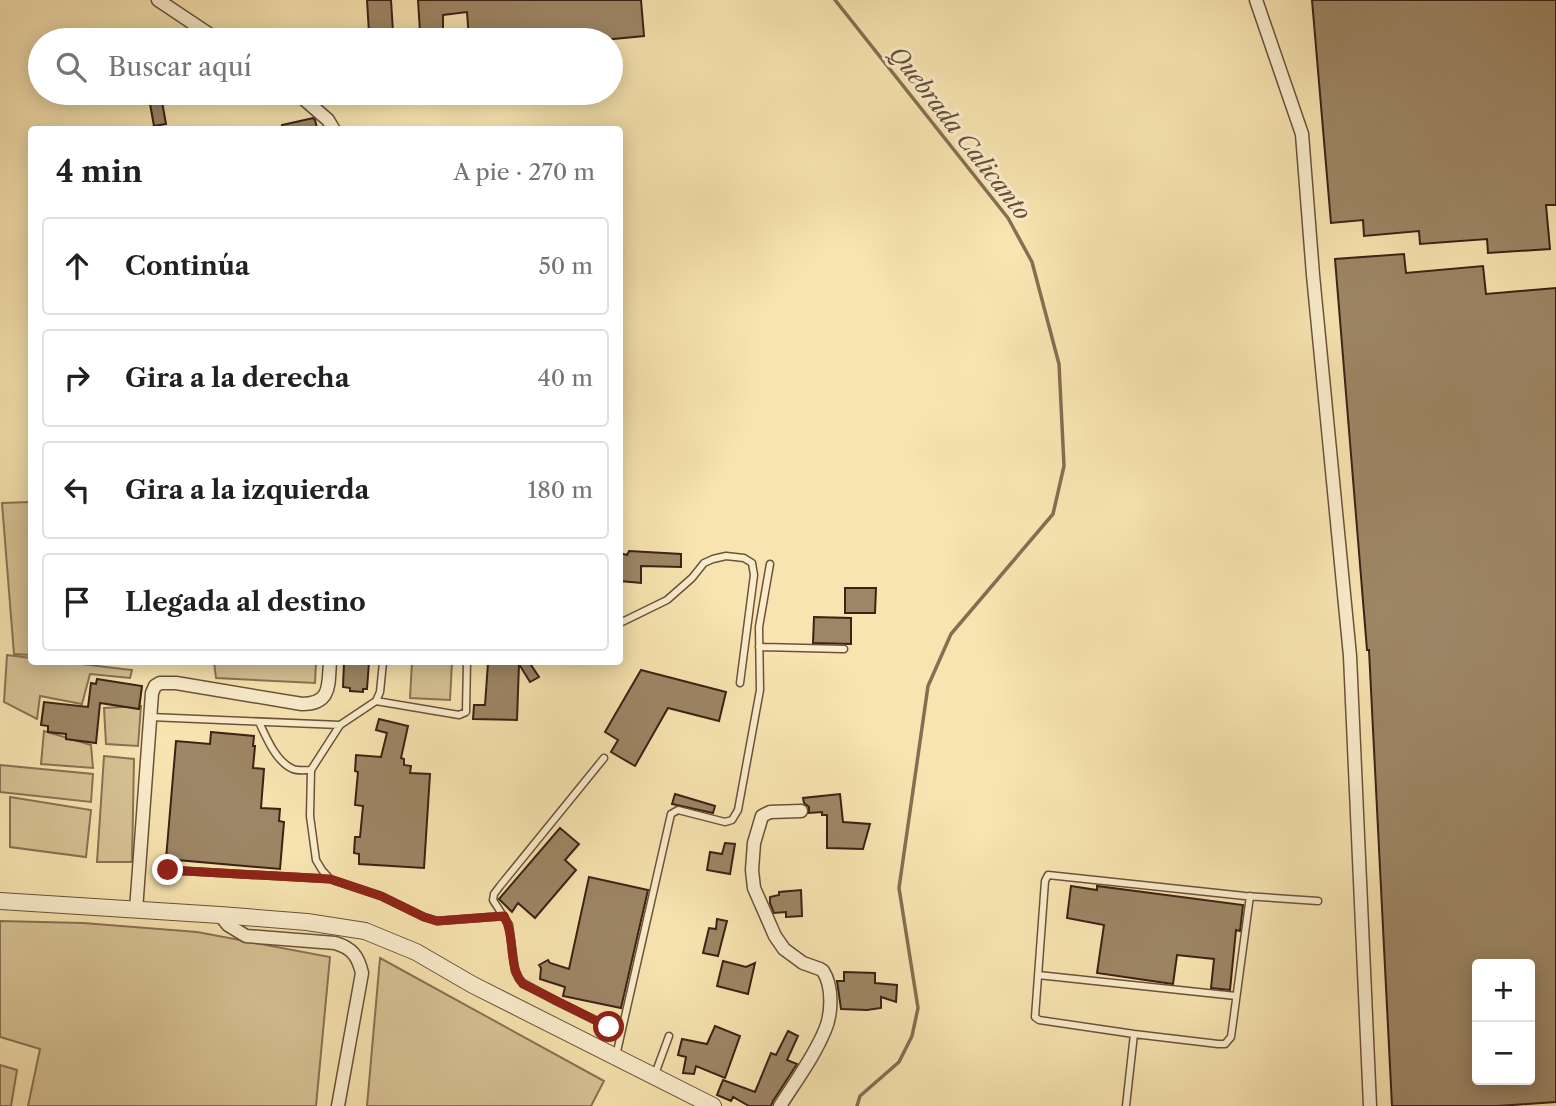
<!DOCTYPE html>
<html lang="es">
<meta charset="utf-8">
<style>
:root{--surface:#fff;--page:#f6f6f6;--text:#202124;--muted:#757577;--line:#e0e0e0}
body{margin:0;font-family:"Libre Caslon Text",serif;background:var(--page);color:var(--text)}
.controls{position:absolute;right:21px;bottom:21px;display:grid;overflow:hidden;border-radius:7px;box-shadow:0 4px 18px #0003}
.controls button{width:63px;height:63px;display:grid;place-items:center;padding:0;border:0;border-bottom:2px solid var(--line);background:var(--surface);color:var(--text);font:35px sans-serif}
.stop{position:absolute;width:21px;height:21px;margin:-16px;border:5px solid #8f2418;border-radius:50%;background:#fff}
.stop.end{background:#8f2418;border-color:#fff;box-shadow:0 2px 7px #0008}
.list{margin:0;padding:0;list-style:none}
h2{display:flex;justify-content:space-between;align-items:center;height:91px;margin:0;padding:0 28px;font-size:30px}
h2 small{font-size:23px;font-weight:400;color:var(--muted)}
.list li{display:grid;grid-template-columns:46px 1fr auto;gap:21px;align-items:center;box-sizing:border-box;height:98px;margin:0 14px 14px;padding:0 14px;border:2px solid var(--line);border-radius:7px}
.list b{display:block;font-size:26px;white-space:nowrap}
.list em{font-size:23px;font-style:normal;color:var(--muted)}
.icon{flex:none;width:38px;height:38px;fill:none;stroke:currentColor;stroke-width:2;stroke-linecap:round;stroke-linejoin:round}
.map{position:relative;flex:none;width:1556px;height:1106px;overflow:hidden}
.search{position:absolute;background:var(--surface);box-shadow:0 4px 18px #0003;left:28px;top:28px;width:595px;height:77px;display:flex;align-items:center;gap:18px;box-sizing:border-box;padding:0 24px;border-radius:38px;color:var(--muted);font-size:26px}
.panel{position:absolute;background:var(--surface);box-shadow:0 4px 18px #0003;left:28px;top:126px;width:595px;height:539px;border-radius:7px}
.map>svg:first-child{display:block}
.green{fill:#d7c395;stroke:#8a7254;stroke-width:2}
.lines{fill:none;stroke-linecap:round;stroke-linejoin:round}
.stream{stroke:#866e52;stroke-width:3.5}
.building{fill:#9d8665;stroke:#3c2114;stroke-width:2;fill-rule:evenodd}
.service-casing{stroke:#6b523b;stroke-width:9}
.minor-casing{stroke:#6b523b;stroke-width:15}
.tertiary-casing{stroke:#6b523b;stroke-width:18}
.service{stroke:#faedcc;stroke-width:6}
.minor{stroke:#faedcc;stroke-width:12}
.tertiary{stroke:#faedcc;stroke-width:16}
.route{stroke:#8f2418;stroke-width:9}
.labels{text-anchor:middle;stroke-width:6;stroke-linejoin:round;paint-order:stroke}
.water-label{font-size:23px;font-style:italic;fill:#674e38;stroke:#faedcc}
</style>
<div class="map">
<svg width="1556" height="1106" viewBox="0 0 1556 1106">
<rect width="100%" height="100%" fill="#f7e4b0"/>
<filter id="stains"><feTurbulence type="fractalNoise" baseFrequency=".00286" numOctaves="4"/><feColorMatrix values="0 0 0 0 .2 0 0 0 0 .09 0 0 0 0 .02 0 0 0 .5 -.17"/></filter>
<radialGradient id="worn" r=".72"><stop offset=".6" stop-color="#630" stop-opacity="0"/><stop offset="1" stop-color="#630" stop-opacity=".3"/></radialGradient>
<path class="green" d="M31,502h1l-1,153 -17,-1 -12,-151z
M7,655l24,3 1,4h32l68,8 -2,8 -40,-4 -8,30 -42,-8 -3,23 -33,-17z
M214,662h102l-1,21 -99,-5z
M412,662h40l-2,38 -40,-2z
M141,706l-3,40 -32,-2 -2,-36z
M44,731l47,14 2,23 -52,-4z
M104,756l30,3 -2,103h-35z
M0,765l93,9 -2,28 -91,-10z
M10,797l81,13 -5,47 -76,-10z
M0,921l83,2 114,9 133,25 -14,149h-288l12,-57 -40,-12z
M380,958l224,123 -13,25h-224z
M0,1065l17,5 -6,36h-11z"/>
<g class="lines">
<path class="stream" d="M835,0l173,218 24,44 27,102 5,102 -11,48 -102,120 -23,52 -29,202 19,120 -6,28 -13,26 -39,34 -3,10"/>
</g>
<path class="building" d="M367,0h24l2,32 -24,1z
M418,0h223l3,36 -41,4h-134l-2,-28 -24,3v16l-23,1z
M1312,0h244v205h-10l4,44 -62,4 -1,-14 -67,5 -1,-13 -55,5 -1,-16 -32,3z
M161,96l5,28 -12,2 -5,-28z
M313,118l2,2 2,8 -8,2h-26l-1,-5z
M1404,254l2,19 77,-7 3,28 70,-6v814l-58,4h-106l-23,-456h-2l-32,-391zM1477,964h53v116h-53v-24l-3,-45 3,-1z
M629,551l52,3v13l-40,-1v17l-21,-2v-28l7,2z
M845,588h31l-1,25h-30z
M814,617l37,1v26l-38,-1z
M344,662h25l-2,27h-4v3l-13,-1v-3l-7,-1z
M503,662h26l10,15 -9,5 -11,-18 -2,56 -44,-1 1,-14h11l3,-42 15,1z
M641,670l85,22 -7,29 -51,-13 -33,58 -24,-14 7,-12 -13,-8z
M97,679l45,7 -3,23 -39,-6 -4,40 -30,-4v-5l-18,-2v-6l-7,-1 3,-23 44,5 3,-24 5,1z
M379,719l29,7 -7,32 3,1v6l7,1 -1,7 20,1 -6,94 -65,-4v-10l-5,-1 1,-16h5l3,-31 -8,-1 3,-33 -3,-1 1,-16 25,2 6,-24 -11,-3z
M211,732l43,4 -1,10h2l-2,22 11,1 -3,39 19,1 -1,12 5,1 -4,47 -114,-10 10,-118 34,3z
M675,794l40,12 -2,7 -41,-9z
M840,794l3,28 27,2 -7,25 -36,-1v-33h-5v-3l-13,1v-6l-5,-4 -1,-5z
M560,828l19,16 -14,16 11,10 -41,48 -17,-15 -6,9 -13,-13z
M725,843l10,1 -5,30 -23,-4 3,-18 12,2z
M589,877l59,13 -27,118 -58,-12 2,-9 -25,-8 1,-11 -2,-3 9,-5 2,3 19,6z
M1071,886l26,4v-4l146,19 -3,26 -4,-1 -6,60 -19,-2 3,-29 -37,-4 -4,29 -76,-11 7,-48 -37,-7z
M801,890l1,26 -16,1v-5l-12,1 -4,-10v-6l9,-2v-3z
M717,919l10,2 -9,35 -15,-3 6,-25 7,1z
M723,961l23,6 9,-4 -7,31 -31,-8z
M844,972l31,1v10l22,2 -1,17 -15,-5v11l-14,2 -26,-1 -4,-28h7z
M715,1026l25,10 -15,42 -29,-12 -2,8 -11,-1 3,-16 -8,-2 4,-16 25,5z
M788,1031l10,5 -11,24 10,4 -24,37 -2,5h-22l-16,-9 -2,4 -14,-6 6,-15 32,12 16,-39 5,2z"/>
<g class="lines">
<defs>
<path id="service" d="M620,623l47,-23 25,-22 12,-15 9,-4 13,-3 18,2 8,5 2,12 -14,108
M759,647l85,2
M383,662l-3,30 -4,9 -36,24 -29,45 -1,46 6,44 6,10 8,9 51,17 43,21 13,4 67,-5
M376,701l83,14 7,-3 1,-50
M150,717l190,8
M259,722c7,15 17,40 34,47 5,2 12,1 18,1
M604,758l-104,128 -6,8 -1,6 16,25 6,46 4,8 4,4 33,18 65,32
M168,870l162,9
M1038,975l198,21
M1134,1034l84,10h7l6,-7 19,-141
M616,1056l55,-242 7,-4 47,12 7,-2 6,-10 22,-120 -1,-63 11,-63
M655,1074l14,-38
M1126,1106l8,-72 -95,-14 -4,-3 10,-136 3,-6 197,21 73,5"/>
<path id="minor" d="M158,0l60,40
M1256,0l46,134 11,141 37,381 20,450
M297,93l31,27 6,10
M136,910l16,-217 3,-7 5,-3h16l126,21c30,0 26,-20 28,-42
M220,915l8,10 18,11 89,7c17,5 23,13 27,30l-24,133
M780,1106c15,-24 34,-49 45,-76 7,-16 8,-44 -2,-59l-3,-2 -17,-6 -19,-14 -9,-13 -21,-48 -2,-18 2,-27 8,-27 8,-4 31,-1"/>
<path id="tertiary" d="M0,901l220,14 87,7 58,9 51,21 57,33 240,121"/>
</defs>
<use href="#service" class="service-casing"/>
<use href="#minor" class="minor-casing"/>
<use href="#tertiary" class="tertiary-casing"/>
<use href="#service" class="service"/>
<use href="#minor" class="minor"/>
<use href="#tertiary" class="tertiary"/>
</g>
<g class="lines">
<path class="route" d="M168,870l162,9 51,17 43,21 13,4 67,-5c12,21 3,49 19,68l86,43"/>
</g>
<g class="labels">
<g class="water-label">
<text transform="translate(960 133) rotate(52)" y="8">Quebrada Calicanto</text>
</g>
</g>
<rect width="100%" height="100%" filter="url(#stains)"/>
<rect width="100%" height="100%" fill="url(#worn)"/>
</svg>
<div class="controls">
<button>+</button>
<button>−</button>
</div>
<div class="stop" style="left:609px;top:1027px"></div>
<div class="stop end" style="left:168px;top:870px"></div>
<div class="search"><svg class="icon" aria-label="search" viewBox="0 0 24 24"><circle cx="10" cy="10" r="6"/><path d="M15 15l6 6"/></svg>Buscar aquí</div>
<section class="panel">
<h2>4 min<small>A pie · 270 m</small></h2>
<ul class="list">
<li><svg class="icon" aria-label="ahead" viewBox="0 0 24 24"><path d="M12 20V5M6 11l6-6 6 6"/></svg><div><b>Continúa</b></div><em>50 m</em></li>
<li><svg class="icon" aria-label="right" viewBox="0 0 24 24"><path d="M7 20v-9h11M14 6l5 5-5 5"/></svg><div><b>Gira a la derecha</b></div><em>40 m</em></li>
<li><svg class="icon" aria-label="left" viewBox="0 0 24 24"><path d="M17 20v-9H6M10 6l-5 5 5 5"/></svg><div><b>Gira a la izquierda</b></div><em>180 m</em></li>
<li><svg class="icon" aria-label="arrive" viewBox="0 0 24 24"><path d="M6 21V4h12l-3 4 3 4H6"/></svg><div><b>Llegada al destino</b></div></li>
</ul>
</section>
</div>
